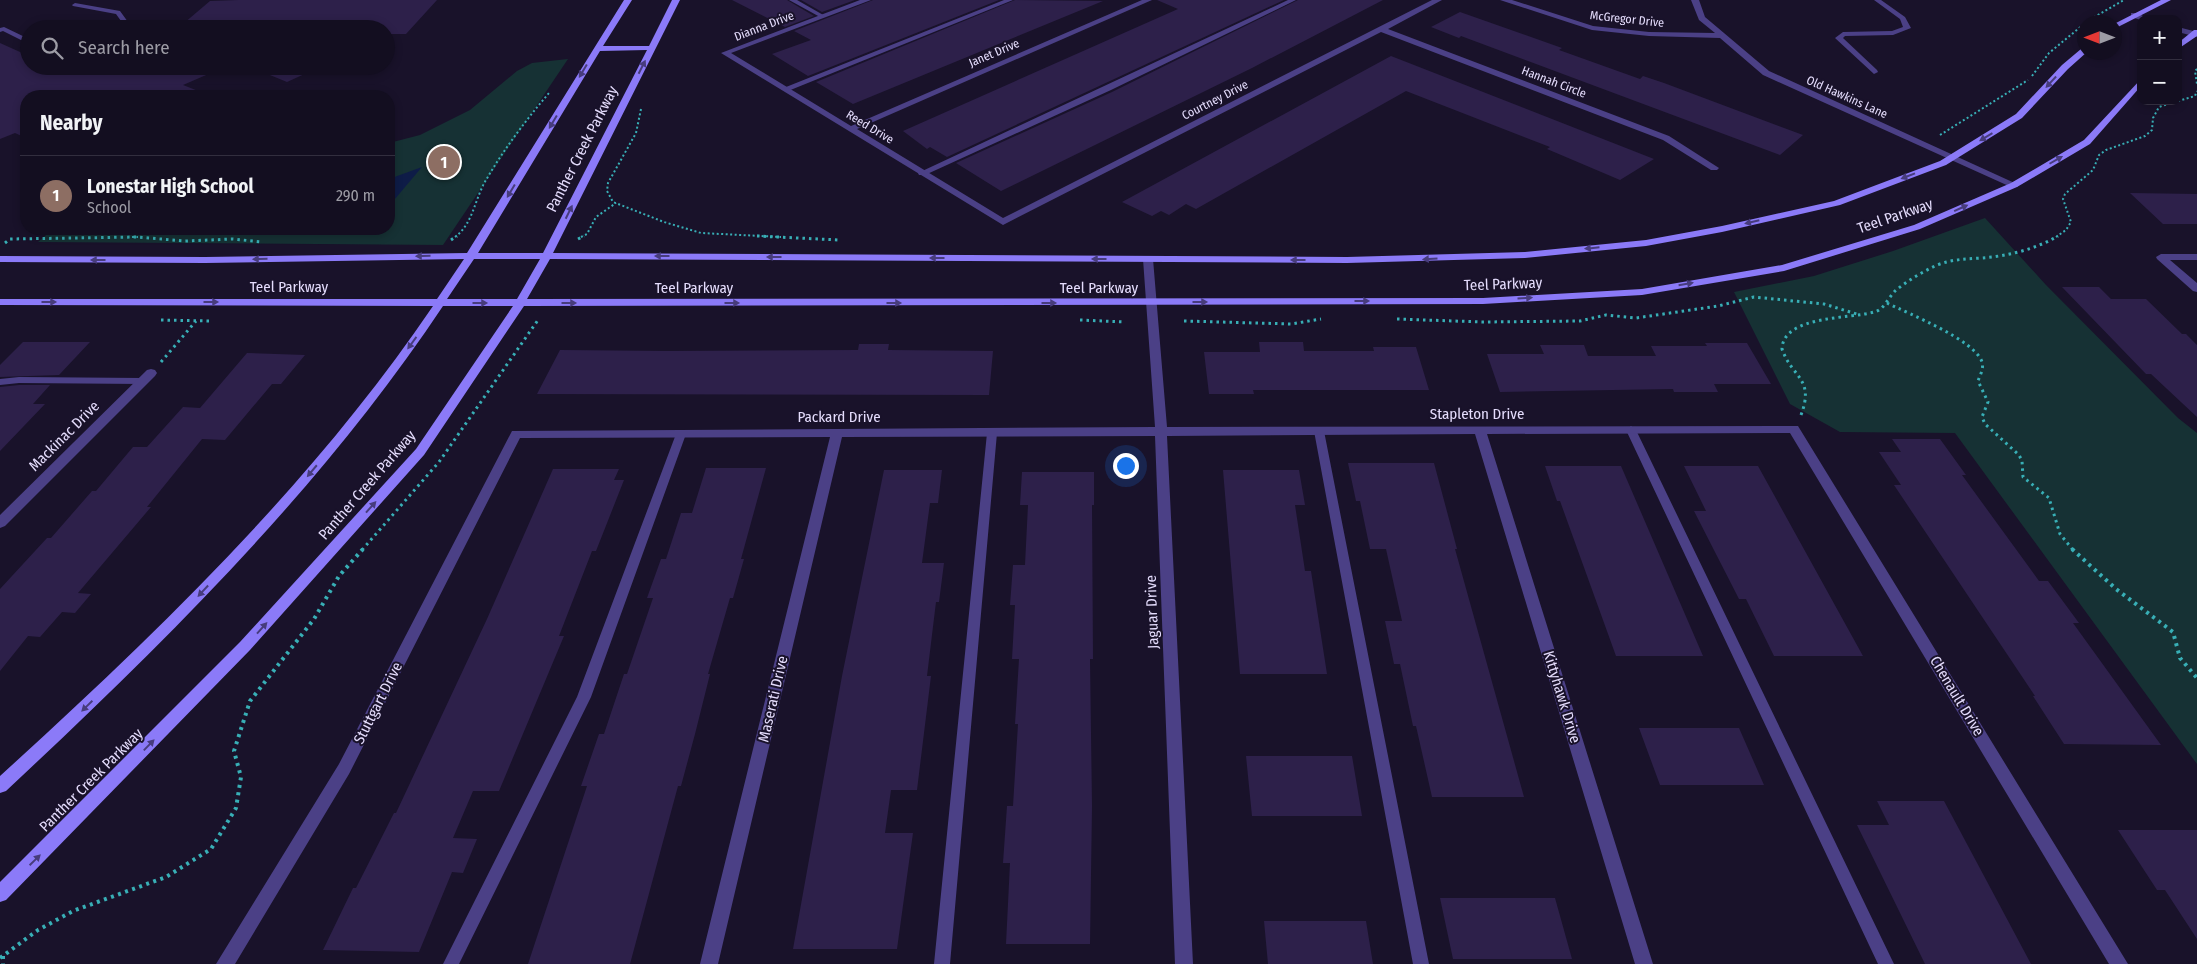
<!DOCTYPE html>
<meta charset="utf-8">
<style>
:root{--surface:#130e20;--page:#201c2d;--text:#f1f3f6;--muted:#9d9ca5;--line:#322e3e;--accent:#db2777}
body{margin:0;font-family:"Fira Sans Condensed",sans-serif;background:var(--page);color:var(--text)}
.controls{position:absolute;right:15px;top:15px;display:grid;overflow:hidden;border-radius:10px;box-shadow:0 2px 8px #0003}
.controls button{width:45px;height:45px;display:grid;place-items:center;padding:0;border:0;border-bottom:1px solid var(--line);background:var(--surface);color:var(--text);font:25px sans-serif}
.compass{position:absolute;left:2077px;top:15px;width:45px;height:45px;border-radius:50%;background:var(--surface);box-shadow:0 2px 8px #0003;rotate:270deg}
.you{position:absolute;left:1125px;top:465px;width:18px;height:18px;margin:-12px;border:4px solid #fff;border-radius:50%;background:#1a73e8;box-shadow:0 0 0 8px #1a73e833}
.badge{display:grid;place-items:center;width:32px;height:32px;border-radius:50%;background:var(--accent);color:#fff;font-size:16px;font-weight:700}
.pin{position:absolute;translate:-50% -50%;border:2px solid #fff;box-shadow:0 1px 5px #0006}
.list{margin:0;padding:0;list-style:none}
h2{display:flex;justify-content:space-between;align-items:center;height:65px;margin:0;padding:0 20px;font-size:21px}
h2 small{font-size:16px;font-weight:400;color:var(--muted)}
.list li{display:grid;grid-template-columns:32px 1fr auto;gap:15px;align-items:center;box-sizing:border-box;height:80px;padding:0 20px;border-top:1px solid var(--line)}
.list b{display:block;font-size:19px;white-space:nowrap}
.list p{margin:0;font-size:16px;white-space:nowrap;color:var(--muted)}
.list em{font-size:16px;font-style:normal;color:var(--muted)}
.icon{flex:none;width:28px;height:28px;fill:none;stroke:currentColor;stroke-width:2;stroke-linecap:round;stroke-linejoin:round}
.map{position:relative;flex:none;width:2197px;height:964px;overflow:hidden}
.search{position:absolute;background:var(--surface);box-shadow:0 2px 8px #0003;left:20px;top:20px;width:375px;height:55px;display:flex;align-items:center;gap:12px;box-sizing:border-box;padding:0 18px;border-radius:28px;color:var(--muted);font-size:19px}
.panel{position:absolute;background:var(--surface);box-shadow:0 2px 8px #0003;left:20px;top:90px;width:375px;height:145px;border-radius:20px}
.map>svg:first-child{display:block}
.green{fill:#163134}
.water{fill:#0e1c47}
.building{fill:#2d204a}
.lines{fill:none;stroke-linecap:round;stroke-linejoin:round}
.path-far2{stroke:#38afb6;stroke-width:2;stroke-dasharray:2 2.5;stroke-linecap:butt}
.path-far1{stroke:#38afb6;stroke-width:3;stroke-dasharray:2.5 4;stroke-linecap:butt}
.path{stroke:#38afb6;stroke-width:4;stroke-dasharray:3 4.5;stroke-linecap:butt}
.lane{fill:#4b4086;fill-rule:evenodd}
.street{fill:#4b4086;fill-rule:evenodd}
.secondary{fill:#8b7af8;fill-rule:evenodd}
.oneway{fill:#473c7c}
.labels{text-anchor:middle;stroke-width:4;stroke-linejoin:round;paint-order:stroke}
.far-street-label{font-size:12px;fill:#e5ddfd;stroke:#19122a}
.street-label{font-size:15px;fill:#e5ddfd;stroke:#19122a}
</style>
<div class="map">
<svg width="2197" height="964" viewBox="0 0 2197 964">
<rect width="100%" height="100%" fill="#19122a"/>
<path class="green" d="M568,59l-125,186 -405,-3 15,-13h336v-86l31,-8 50,-25 47,-39 15,-8z
M1985,218l61,67 132,133 19,15v331l-242,-331 -115,-1 -50,-28 -56,-112 80,-16 79,-25z"/>
<path class="water" d="M422,167l-33,39v-27z"/>
<path class="building" d="M238,0h199l-31,34h-20v-5h-209l33,-28z
M732,0h55l27,16 -29,11z
M801,0h54l-33,12z
M873,0h126l-191,76 -36,-22 39,-14 -17,-9z
M1015,0l88,1 -250,103 -37,-22z
M1157,0h127l-337,157 -17,-10 -3,2 -24,-18 275,-122z
M1298,0h85l-131,68 -251,123 -45,-28 156,-71z
M1460,12l102,36 -3,2 81,29 3,-3 21,7 139,52 -23,20 -319,-119 -2,2 -28,-11z
M0,43l29,13v10h103l17,8 19,-8h59l-44,19 28,11h-185v42l-11,-5 -15,6z
M1391,56l263,103 -34,21 -73,-31 3,-2 -144,-56 -210,118 -10,-5 -17,11 -8,-4 -9,5 -30,-14z
M248,66h69l3,1 -33,15z
M2130,193l67,1v30h-34z
M2062,287h37l12,12h35l36,35h4l11,11v72l-46,-43h-5z
M23,342h67l-31,33 -59,2v-12z
M1259,342h44l1,9h70l-1,-4h43l13,43h-176l1,4h-45l-5,-42h56z
M1705,343h42l24,41h-57l4,8h-44l-1,-3 -173,3 -13,-38h57l-4,-9h44l4,11h68l-5,-10h56z
M859,344h30l-1,6 105,1 -4,44 -452,-1 23,-44 107,1 191,-1z
M247,353l58,2 -24,29h-9l-47,56 -23,-1 -55,68h4l-73,86 13,1 -16,19 -13,-1 -22,25 -12,-1 -28,35v-82l47,-51h4l41,-47h4l37,-44h14l36,-40 17,1z
M19,385h31l-17,19h12l-45,47v-64z
M1892,439h48l26,36h-4l77,106h9l31,42h-6l88,122 -97,-1 -31,-48h2l-141,-211h7l-22,-33h22z
M1348,463h86l23,86h-2l69,248h-92l-16,-71h-3l-13,-62h-6l-9,-43h17l-16,-72h-16l-10,-48h-4z
M1545,466h76l82,190h-87l-56,-155h-3z
M1684,466h74l105,190h-89l-28,-57h-7l-45,-88h12z
M706,468h60l-25,91h3l-11,39h-3l-22,76h2l-15,60 -14,52h-3l-48,178h-102l59,-178h-6l18,-52h5l20,-60h3l26,-76h-6l14,-39h5l15,-46h11z
M553,469h66l-5,11h10l-28,71h-4l-33,85h5l-65,155h-26l-20,47 24,1 -14,34 -11,-1 -33,80 -96,-2 30,-62h3l38,-75h2l91,-194z
M884,470h58l-4,33h-8l-8,60h22l-5,39h-3l-9,74h4l-14,114h-26l-6,43h28l-16,116h-104l49,-273z
M1223,470h76l6,35h-10l10,66h6l16,103h-87z
M1022,472h72v33h-2l1,154h-3l2,147 -2,138h-84l4,-81h-7l4,-57h6l5,-82h-3l4,-65h-7l3,-54h-5l3,-40h12l3,-60h-8z
M1639,728h100l25,57h-104z
M1246,756h106l10,60h-110z
M1877,801h67l87,163h-106l-68,-139h32z
M2118,830h79v109l-32,-49h-8z
M1440,898h115l17,61h-119z
M1264,921h102l7,43h-105z"/>
<g class="lines">
<path class="path-far2" d="M2086,22l38,-22
M2197,69l-2,2 2,13
M2032,76l17,-23 35,-29
M2178,101l17,-5 2,-5
M641,109l-5,24 -28,50 -1,8 6,11 51,20 37,11 80,4
M1940,135l88,-55
M132,237h6
M455,237c18,-13 20,-39 31,-57 18,-31 40,-60 63,-87
M581,237l6,-3 9,-17 20,-14
M2056,237l10,-7 5,-8 -8,-23 2,-5 28,-24 6,-15 7,-5 39,-14 7,-6 1,-12 6,-11 18,-6"/>
<path class="path-far1" d="M757,236l82,4
M578,239l6,-3
M451,240l6,-4
M5,243l5,-4 127,-2 48,4 48,-2 29,3
M1887,303c22,11 88,37 95,59 2,7 -2,13 -4,19l10,21 -6,15 3,7 34,31 3,6 1,16 26,21 11,36 13,16
M1397,319l86,3 97,-1 26,-6 30,3 82,-12 36,-9 70,7 36,11
M161,320l51,1
M1080,320l45,2
M1184,321l107,3 30,-5
M161,362l35,-41
M1801,415c14,-37 -9,-37 -19,-66 1,-34 69,-30 92,-37 10,-2 14,-14 21,-21 12,-10 27,-19 42,-26 16,-6 29,-6 45,-7 26,-2 54,-9 76,-22
M362,550l77,-88 99,-142"/>
<path class="path" d="M2072,549l44,40 57,43 7,26 17,20
M3,956v8
M0,958l38,-28 35,-19 93,-34 45,-28 25,-41 5,-31 -7,-26 16,-50 64,-82 25,-43 24,-27"/>
<path class="lane" d="M789,0h8l28,16 -5,1z
M1004,0h9l-225,91 -7,-2z
M1288,0h8l-185,90 -186,85h-6l-1,-2z
M1874,0h7l24,17 6,11 -18,7 -48,1 -2,2 34,32 1,2 -4,2 -39,-36 8,-6 49,-1 11,-4 -3,-8z
M75,3l45,8 8,11 -10,7h-9l12,-8 -5,-7 -43,-8 -1,-1z
M4,27l25,12v5l-26,-13 -3,1v-4z
M19,377l124,1 5,3 -5,3 -124,-1 -19,2v-6z
M1631,426l5,4 258,534h-16l-252,-534z
M1319,427l5,4 105,533h-16l-99,-533z
M992,429l5,4 -47,531h-16l53,-531z
M681,430l5,4 -95,263 -132,267h-16l134,-267 99,-263z"/>
<path class="street" d="M860,0h11l-140,53 120,73 291,-126h10l-295,129 146,89 429,-218h10l-54,29 281,107 50,32 -2,2h-6l-48,-30 -282,-108 -378,193 -282,-172z
M1500,0h12l81,26 56,6 66,1 -16,-13 -8,-20h8l6,17 64,54 250,114 -2,2h-6l-248,-112 -43,-37 -71,-2 -57,-6z
M2131,13h6l12,6 -8,1 -10,-3z
M2178,27l19,5v5l-19,-5z
M2161,254h36v6h-27l27,23v9l-4,-1 -36,-32 -1,-2z
M1148,256l5,3 14,168 631,-1 330,538h-19l-319,-531 -303,1 166,530h-18l-160,-530 -308,2 26,528h-18l-20,-528 -313,1 -124,527h-18l130,-527 -310,1 -171,336 -114,190h-19l123,-200 173,-333 643,-4 -12,-168z
M151,369l4,1 2,3 -2,3 -150,150 -5,2v-13l147,-145z"/>
<path class="secondary" d="M624,0h8l-29,46h46l23,-46h8l-127,253 794,4 178,-5 121,-12 76,-14 112,-25 106,-40 76,-47 46,-49 19,-16h3v3h3l-19,17 -46,49 -76,47 -106,40 -118,27 -76,14 -121,12 -178,5 -797,-4 -23,40 956,-1 159,-9 140,-24 132,-40 97,-42 73,-43 57,-61v7l-51,58 -73,43 -97,42 -136,42 -142,24 -159,9 -959,2 -100,149 -174,195 -244,250 -6,2v-20l240,-240 176,-193 97,-143h-70c-121,182 -278,336 -437,485l-6,2v-17c157,-143 313,-293 433,-470l-433,-1v-6h437l27,-40 -259,4 -205,-1v-6l205,1 262,-4zM647,50l-104,203h-65l122,-202zM474,259h66l-23,40h-70z
M2161,0h10l-57,29v-5z
M2194,30h3v6l-19,13v-6z"/>
</g>
<defs><path id="oneway-solid" d="M-6-.8H1V-3.2L6.5 0L1 3.2V.8H-6Z" transform="scale(1.25)"/></defs>
<g class="oneway">
<use href="#oneway-solid" transform="translate(642 67) rotate(-63)"/>
<use href="#oneway-solid" transform="translate(583 71) rotate(121)"/>
<use href="#oneway-solid" transform="translate(2051 82) rotate(133)"/>
<use href="#oneway-solid" transform="translate(553 122) rotate(121)"/>
<use href="#oneway-solid" transform="translate(1986 137) rotate(149)"/>
<use href="#oneway-solid" transform="translate(2056 160) rotate(-30)"/>
<use href="#oneway-solid" transform="translate(1908 176) rotate(159)"/>
<use href="#oneway-solid" transform="translate(511 191) rotate(121)"/>
<use href="#oneway-solid" transform="translate(1961 208) rotate(-24)"/>
<use href="#oneway-solid" transform="translate(569 212) rotate(-64)"/>
<use href="#oneway-solid" transform="translate(1752 222) rotate(167)"/>
<use href="#oneway-solid" transform="translate(1592 248) rotate(174)"/>
<use href="#oneway-solid" transform="translate(423 256) rotate(179)"/>
<use href="#oneway-solid" transform="translate(662 256) rotate(-180)"/>
<use href="#oneway-solid" transform="translate(774 257) rotate(-180)"/>
<use href="#oneway-solid" transform="translate(937 258) rotate(-180)"/>
<use href="#oneway-solid" transform="translate(260 259) rotate(179)"/>
<use href="#oneway-solid" transform="translate(1099 259) rotate(-180)"/>
<use href="#oneway-solid" transform="translate(1430 259) rotate(177)"/>
<use href="#oneway-solid" transform="translate(98 260) rotate(-180)"/>
<use href="#oneway-solid" transform="translate(1298 260) rotate(-180)"/>
<use href="#oneway-solid" transform="translate(1686 284) rotate(-10)"/>
<use href="#oneway-solid" transform="translate(1525 298) rotate(-3)"/>
<use href="#oneway-solid" transform="translate(1362 301)"/>
<use href="#oneway-solid" transform="translate(49 302)"/>
<use href="#oneway-solid" transform="translate(211 302)"/>
<use href="#oneway-solid" transform="translate(1200 302)"/>
<use href="#oneway-solid" transform="translate(480 303)"/>
<use href="#oneway-solid" transform="translate(569 303)"/>
<use href="#oneway-solid" transform="translate(732 303)"/>
<use href="#oneway-solid" transform="translate(894 303)"/>
<use href="#oneway-solid" transform="translate(1049 303)"/>
<use href="#oneway-solid" transform="translate(412 343) rotate(126)"/>
<use href="#oneway-solid" transform="translate(312 471) rotate(130)"/>
<use href="#oneway-solid" transform="translate(371 507) rotate(-48)"/>
<use href="#oneway-solid" transform="translate(203 591) rotate(133)"/>
<use href="#oneway-solid" transform="translate(262 628) rotate(-48)"/>
<use href="#oneway-solid" transform="translate(87 706) rotate(136)"/>
<use href="#oneway-solid" transform="translate(149 745) rotate(-46)"/>
<use href="#oneway-solid" transform="translate(35 860) rotate(-44)"/>
</g>
<g class="labels">
<g class="far-street-label">
<text transform="translate(1627 19) rotate(6)" y="4">McGregor Drive</text>
<text transform="translate(764 26) rotate(-21)" y="4">Dianna Drive</text>
<text transform="translate(994 53) rotate(-23)" y="4">Janet Drive</text>
<text transform="translate(1554 82) rotate(21)" y="4">Hannah Circle</text>
<text transform="translate(1847 97) rotate(24)" y="4">Old Hawkins Lane</text>
<text transform="translate(1215 100) rotate(-27)" y="4">Courtney Drive</text>
<text transform="translate(870 127) rotate(31)" y="4">Reed Drive</text>
</g>
<g class="street-label">
<text transform="translate(582 149) rotate(-63)" y="5">Panther Creek Parkway</text>
<text transform="translate(1895 216) rotate(-19)" y="5">Teel Parkway</text>
<text transform="translate(1503 284) rotate(-2)" y="5">Teel Parkway</text>
<text x="289" y="292">Teel Parkway</text>
<text x="694" y="293">Teel Parkway</text>
<text x="1099" y="293">Teel Parkway</text>
<text x="1477" y="419">Stapleton Drive</text>
<text x="839" y="422">Packard Drive</text>
<text transform="translate(64 436) rotate(-45)" y="5">Mackinac Drive</text>
<text transform="translate(367 485) rotate(-49)" y="5">Panther Creek Parkway</text>
<text transform="translate(1152 612) rotate(-92)" y="5">Jaguar Drive</text>
<text transform="translate(1957 696) rotate(59)" y="5">Chenault Drive</text>
<text transform="translate(1562 697) rotate(73)" y="5">Kittyhawk Drive</text>
<text transform="translate(773 699) rotate(-77)" y="5">Maserati Drive</text>
<text transform="translate(378 703) rotate(-63)" y="5">Stuttgart Drive</text>
<text transform="translate(91 780) rotate(-45)" y="5">Panther Creek Parkway</text>
</g>
</g>
</svg>
<div class="controls">
<button>+</button>
<button>−</button>
</div>
<svg class="compass" viewBox="-18 -18 36 36"><path d="M0-13l5 13h-10z" fill="#e53935"/><path d="M0 13l5-13h-10z" fill="#9d9ca5"/></svg>
<div class="you"></div>
<div class="pin badge" style="left:444px;top:162px;background:#8d6e63">1</div>
<div class="search"><svg class="icon" aria-label="search" viewBox="0 0 24 24"><circle cx="10" cy="10" r="6"/><path d="M15 15l6 6"/></svg>Search here</div>
<section class="panel">
<h2>Nearby<small></small></h2>
<ul class="list">
<li><span class="badge" style="background:#8d6e63">1</span><div><b>Lonestar High School</b><p>School</p></div><em>290 m</em></li>
</ul>
</section>
</div>
